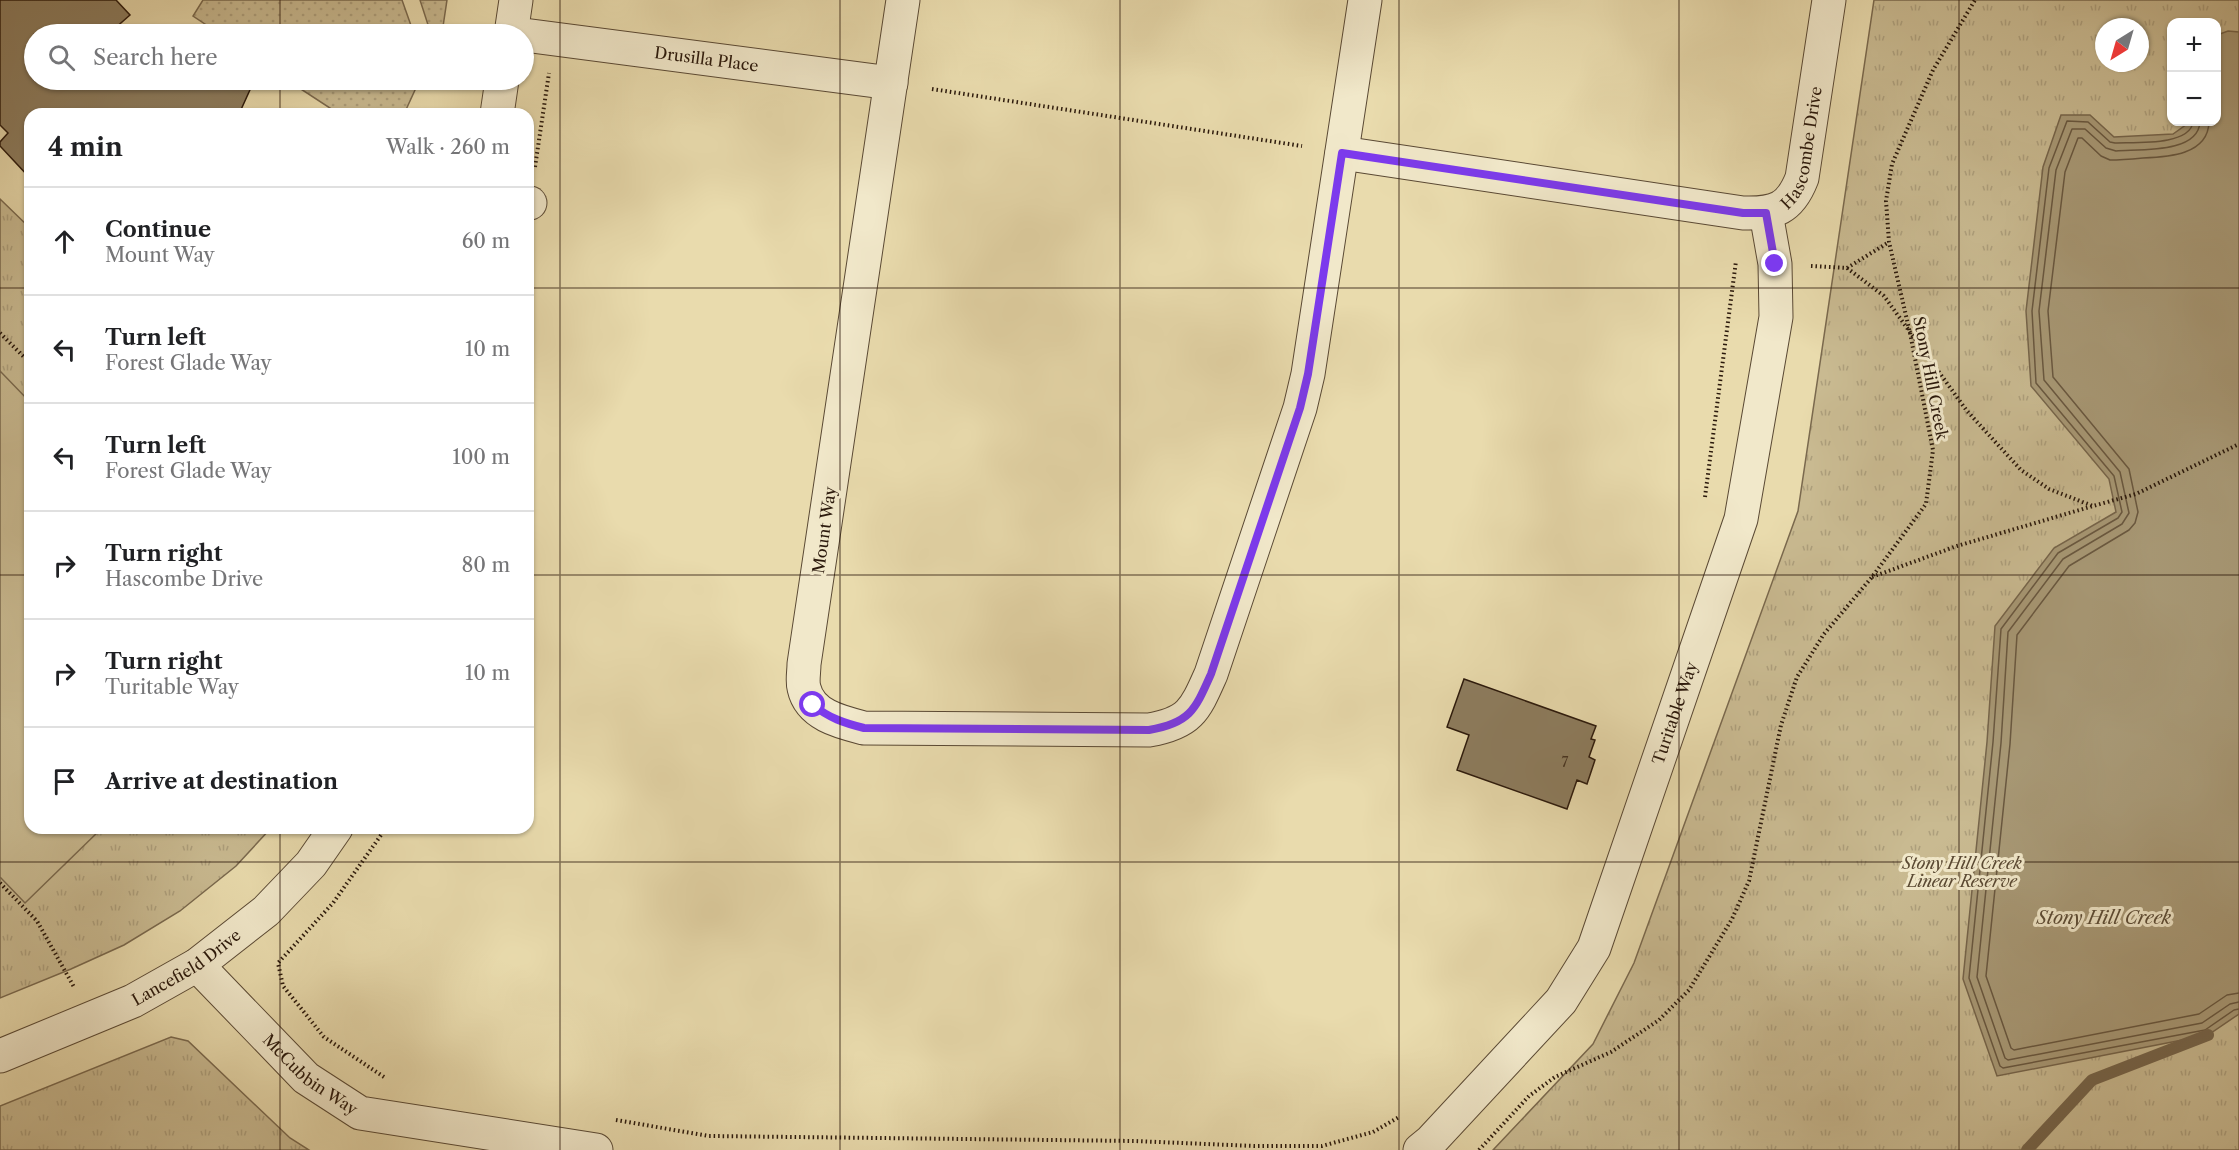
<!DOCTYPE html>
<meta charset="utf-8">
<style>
:root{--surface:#fff;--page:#f2f2f2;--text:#202124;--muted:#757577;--line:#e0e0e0}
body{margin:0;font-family:"Libre Caslon Text",serif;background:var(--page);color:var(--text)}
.controls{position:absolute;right:18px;top:18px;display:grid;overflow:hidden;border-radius:12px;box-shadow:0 2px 4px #0004}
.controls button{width:54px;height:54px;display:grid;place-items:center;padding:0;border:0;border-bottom:2px solid var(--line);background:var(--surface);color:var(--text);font:30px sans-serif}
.compass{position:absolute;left:2095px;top:18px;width:54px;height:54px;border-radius:50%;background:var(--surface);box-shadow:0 2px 4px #0004;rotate:217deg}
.stop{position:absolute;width:18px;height:18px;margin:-14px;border:4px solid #7c3aed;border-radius:50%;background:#fff}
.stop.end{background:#7c3aed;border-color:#fff;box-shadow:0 2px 6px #0008}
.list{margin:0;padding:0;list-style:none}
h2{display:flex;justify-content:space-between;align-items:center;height:78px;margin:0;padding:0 24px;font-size:26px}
h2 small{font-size:20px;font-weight:400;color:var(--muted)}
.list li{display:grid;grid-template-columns:39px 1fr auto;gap:18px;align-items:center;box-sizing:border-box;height:108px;padding:0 24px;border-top:2px solid var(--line)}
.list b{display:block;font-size:22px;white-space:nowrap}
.list p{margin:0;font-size:20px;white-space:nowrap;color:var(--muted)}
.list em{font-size:20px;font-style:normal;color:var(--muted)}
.icon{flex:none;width:33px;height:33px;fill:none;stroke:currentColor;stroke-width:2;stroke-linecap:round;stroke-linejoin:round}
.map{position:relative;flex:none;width:2239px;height:1150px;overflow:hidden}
.search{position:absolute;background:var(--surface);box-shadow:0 2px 4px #0004;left:24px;top:24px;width:510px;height:66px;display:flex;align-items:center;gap:15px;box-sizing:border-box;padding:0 21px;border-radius:33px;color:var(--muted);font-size:22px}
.panel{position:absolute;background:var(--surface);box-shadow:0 2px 4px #0004;left:24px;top:108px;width:510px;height:726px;border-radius:18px}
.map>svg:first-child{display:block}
.grass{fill:url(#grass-dots);stroke:#7a694e;stroke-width:1.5}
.park{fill:url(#park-tufts);stroke:#7a694e;stroke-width:1.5;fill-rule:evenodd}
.garden{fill:#c9ba91;stroke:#7a694e;stroke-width:1.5}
.water{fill:#a89976;stroke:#76654b;stroke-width:1.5}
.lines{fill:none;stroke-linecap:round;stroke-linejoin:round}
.shore{stroke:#695840;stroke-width:1.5}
.stream{stroke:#76654b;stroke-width:12}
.building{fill:#8d7d5f;stroke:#2a180b;stroke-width:1.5}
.minor-casing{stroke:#5a4934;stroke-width:35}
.path{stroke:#2a180b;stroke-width:4;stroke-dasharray:1.5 3;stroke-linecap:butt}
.minor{stroke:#f1e8ca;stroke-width:33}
.route{stroke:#7c3aed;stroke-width:8}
.grid{fill:none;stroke:#2a180b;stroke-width:1.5;stroke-opacity:0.55}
.labels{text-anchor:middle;stroke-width:6;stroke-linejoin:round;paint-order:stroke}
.number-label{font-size:14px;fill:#433120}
.street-label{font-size:16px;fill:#2a180b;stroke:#f1e8ca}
.park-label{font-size:16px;font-style:italic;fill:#5a4933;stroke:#f1e8ca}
.water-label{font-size:18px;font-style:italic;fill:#5c4c36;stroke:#f1e8ca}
</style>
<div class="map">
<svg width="2239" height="1150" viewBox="0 0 2239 1150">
<defs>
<pattern id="grass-dots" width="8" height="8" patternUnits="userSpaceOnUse" patternTransform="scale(1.5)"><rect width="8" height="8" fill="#c9ba91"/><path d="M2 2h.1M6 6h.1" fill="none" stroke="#ad9f7c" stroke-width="1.8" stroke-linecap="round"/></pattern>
<pattern id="park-tufts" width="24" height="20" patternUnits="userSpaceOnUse" patternTransform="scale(1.5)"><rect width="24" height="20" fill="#c9ba91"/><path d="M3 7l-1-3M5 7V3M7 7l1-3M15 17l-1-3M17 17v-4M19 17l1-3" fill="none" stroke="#ad9f7c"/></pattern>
</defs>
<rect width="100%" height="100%" fill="#e9dbad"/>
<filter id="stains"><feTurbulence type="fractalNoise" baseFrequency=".00333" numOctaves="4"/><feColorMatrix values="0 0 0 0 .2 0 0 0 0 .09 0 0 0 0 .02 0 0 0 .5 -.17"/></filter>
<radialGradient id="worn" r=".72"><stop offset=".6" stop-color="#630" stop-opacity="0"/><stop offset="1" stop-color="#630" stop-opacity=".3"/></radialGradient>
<path class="grass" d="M203,0h199l12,34h-194l-27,-18z
M420,0h27l-5,33 -11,1z
M287,80h130l-2,10 -11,24h-65z"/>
<path class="park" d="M1874,0h365v1150h-746l100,-106 41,-81 164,-452zM2172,22h44v100h-44zM2104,27h36v36h-36z
M0,199l30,29v600h241l-35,38 -56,45 -56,34 -53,24 -71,29z
M171,1037l17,4 102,97 19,12h-309v-44z"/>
<path class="garden" d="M0,371l30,31v426h72l-77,75 -25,-26z"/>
<path class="water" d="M2228,31l11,1v982l-31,21 -211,41 -34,-97 24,-237 8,-116 59,-78 62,-36 -7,-33 -78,-93 -5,-75 17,-144 18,-52h29l24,22 59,-3 17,-12h26l1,-87z"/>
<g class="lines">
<path class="shore" d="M2193,122c-3,24 -59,20 -78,21l-5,-1 -22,-20 -21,-1 -18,47 -17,143 4,72 78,93 8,36 -4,6 -60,35 -57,76 -8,113 -24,236 31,88 3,2 202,-38 29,-20 5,-1
M2200,122c-2,32 -61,27 -84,29l-10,-3 -21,-19h-13l-16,41 -17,141 5,69 76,92 9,41 -7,11 -59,35 -55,73 -7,111 -24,234 28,81 3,2 194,-37 28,-19 9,-2
M2209,122c-1,33 -41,35 -66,36 -11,1 -22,2 -33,2l-9,-4 -19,-18h-4l-13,34 -17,139 5,66 76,92 9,43 -3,11 -6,7 -60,36 -52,69 -7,109 -24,232 25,72 3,2 185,-36 28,-19 12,-2"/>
<path class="stream" d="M2027,1150l65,-70 116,-45"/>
</g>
<path class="building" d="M0,0h116l14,15 -17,15 6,4h-85v46h217l3,1 -15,33h-209v64l-30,-32v-4l8,-9 -8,-8z
M1464,679l132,47 -5,13 4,1 -6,17 6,3 -8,24 -10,-4 -10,29 -110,-39 12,-35 -22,-8z"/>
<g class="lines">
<defs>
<g id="minor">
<path d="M903,0l-99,664c0,8 -2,17 0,24 6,27 36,34 60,40l285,2c41,-7 46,-20 62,-56l89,-266 8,-34 57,-374"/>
<path d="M511,34l5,-34"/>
<path id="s1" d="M524,35l367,48"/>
<path d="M497,114l5,-34"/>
<path id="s2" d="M1342,153l401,60c32,1 47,-4 59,-35l27,-178"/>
<path d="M528,203h2"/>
<path id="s3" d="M197,965l109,113 54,35 236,37"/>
<path id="s4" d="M0,1056l133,-55 64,-36 69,-54 45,-47 25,-36"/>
<path id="s5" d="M1420,1150l11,-9 130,-140 33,-53 147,-429 35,-202 -1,-53 -9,-51"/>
</g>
</defs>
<use href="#minor" class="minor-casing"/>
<path class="path" d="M932,89l370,57
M535,167l14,-94
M1811,266l36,2 42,-26
M1847,268l37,28 83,115 54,59 28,19 44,17 43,-12 103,-50
M0,333l30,30
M1705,497l31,-236
M1872,577l85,-31 136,-40
M0,883l37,38 37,66
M384,1077l-60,-40 -41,-51 -5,-23 55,-60 53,-75
M616,1120l93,16 426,5 119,5h68l51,-14 26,-15
M1479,1150l50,-54 26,-19 56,-25 48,-32 30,-30 43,-71 17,-38 32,-156 16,-48 27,-43 48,-57 54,-73 7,-54 -23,-117 -21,-91 -3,-41 6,-37 41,-94 42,-70"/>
<use href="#minor" class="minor"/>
</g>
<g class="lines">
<path class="route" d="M813,705c16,13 31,18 51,23l285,2c41,-7 46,-20 62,-56l89,-266 8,-34 34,-221 401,60h23l9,51"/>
</g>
<path class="grid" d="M280,0v34M560,0v1150M840,0v1150M1120,0v1150M1399,0v1150M1679,0v1150M1959,0v1150M280,80v34M0,288h30M528,288h1711M0,575h30M528,575h1711M280,828v322M0,862h2239"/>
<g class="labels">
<g class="number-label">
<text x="1565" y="767">7</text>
</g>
<g class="street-label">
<text dy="6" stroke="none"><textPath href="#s1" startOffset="184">Drusilla Place</textPath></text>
<text dy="6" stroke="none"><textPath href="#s2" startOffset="510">Hascombe Drive</textPath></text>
<text transform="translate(1931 378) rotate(79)" y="6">Stony Hill Creek</text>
<text transform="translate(824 530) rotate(-82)" y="6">Mount Way</text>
<text dy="6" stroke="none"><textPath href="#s5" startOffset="516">Turitable Way</textPath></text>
<text dy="6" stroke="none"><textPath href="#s4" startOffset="207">Lancefield Drive</textPath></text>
<text dy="6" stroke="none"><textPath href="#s3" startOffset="158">McCubbin Way</textPath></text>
</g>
<g class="park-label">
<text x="1962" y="869">Stony Hill Creek<tspan x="1962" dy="18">Linear Reserve</tspan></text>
</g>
<g class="water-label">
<text x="2104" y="924">Stony Hill Creek</text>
</g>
</g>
<rect width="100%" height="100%" filter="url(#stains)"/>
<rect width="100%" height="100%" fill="url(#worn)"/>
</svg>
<div class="controls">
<button>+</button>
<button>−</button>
</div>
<svg class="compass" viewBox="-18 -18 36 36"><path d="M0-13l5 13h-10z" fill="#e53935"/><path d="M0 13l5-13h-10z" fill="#757577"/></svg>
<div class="stop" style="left:813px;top:705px"></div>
<div class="stop end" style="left:1775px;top:264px"></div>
<div class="search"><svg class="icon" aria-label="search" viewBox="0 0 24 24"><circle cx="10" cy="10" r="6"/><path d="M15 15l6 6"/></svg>Search here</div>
<section class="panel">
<h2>4 min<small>Walk · 260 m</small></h2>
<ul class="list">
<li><svg class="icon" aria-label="ahead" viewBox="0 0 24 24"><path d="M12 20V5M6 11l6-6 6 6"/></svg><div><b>Continue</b><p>Mount Way</p></div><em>60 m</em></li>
<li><svg class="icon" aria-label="left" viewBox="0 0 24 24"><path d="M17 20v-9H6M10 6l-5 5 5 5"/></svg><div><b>Turn left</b><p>Forest Glade Way</p></div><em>10 m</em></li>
<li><svg class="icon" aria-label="left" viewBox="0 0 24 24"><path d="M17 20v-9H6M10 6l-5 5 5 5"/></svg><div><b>Turn left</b><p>Forest Glade Way</p></div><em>100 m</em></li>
<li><svg class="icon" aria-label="right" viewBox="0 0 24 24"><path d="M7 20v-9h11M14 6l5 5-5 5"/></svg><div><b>Turn right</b><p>Hascombe Drive</p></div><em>80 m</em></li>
<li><svg class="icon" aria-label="right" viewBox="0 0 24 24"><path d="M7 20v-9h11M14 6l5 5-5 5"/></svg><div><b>Turn right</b><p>Turitable Way</p></div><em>10 m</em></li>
<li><svg class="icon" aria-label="arrive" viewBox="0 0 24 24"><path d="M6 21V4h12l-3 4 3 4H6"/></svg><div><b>Arrive at destination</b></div></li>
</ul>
</section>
</div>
